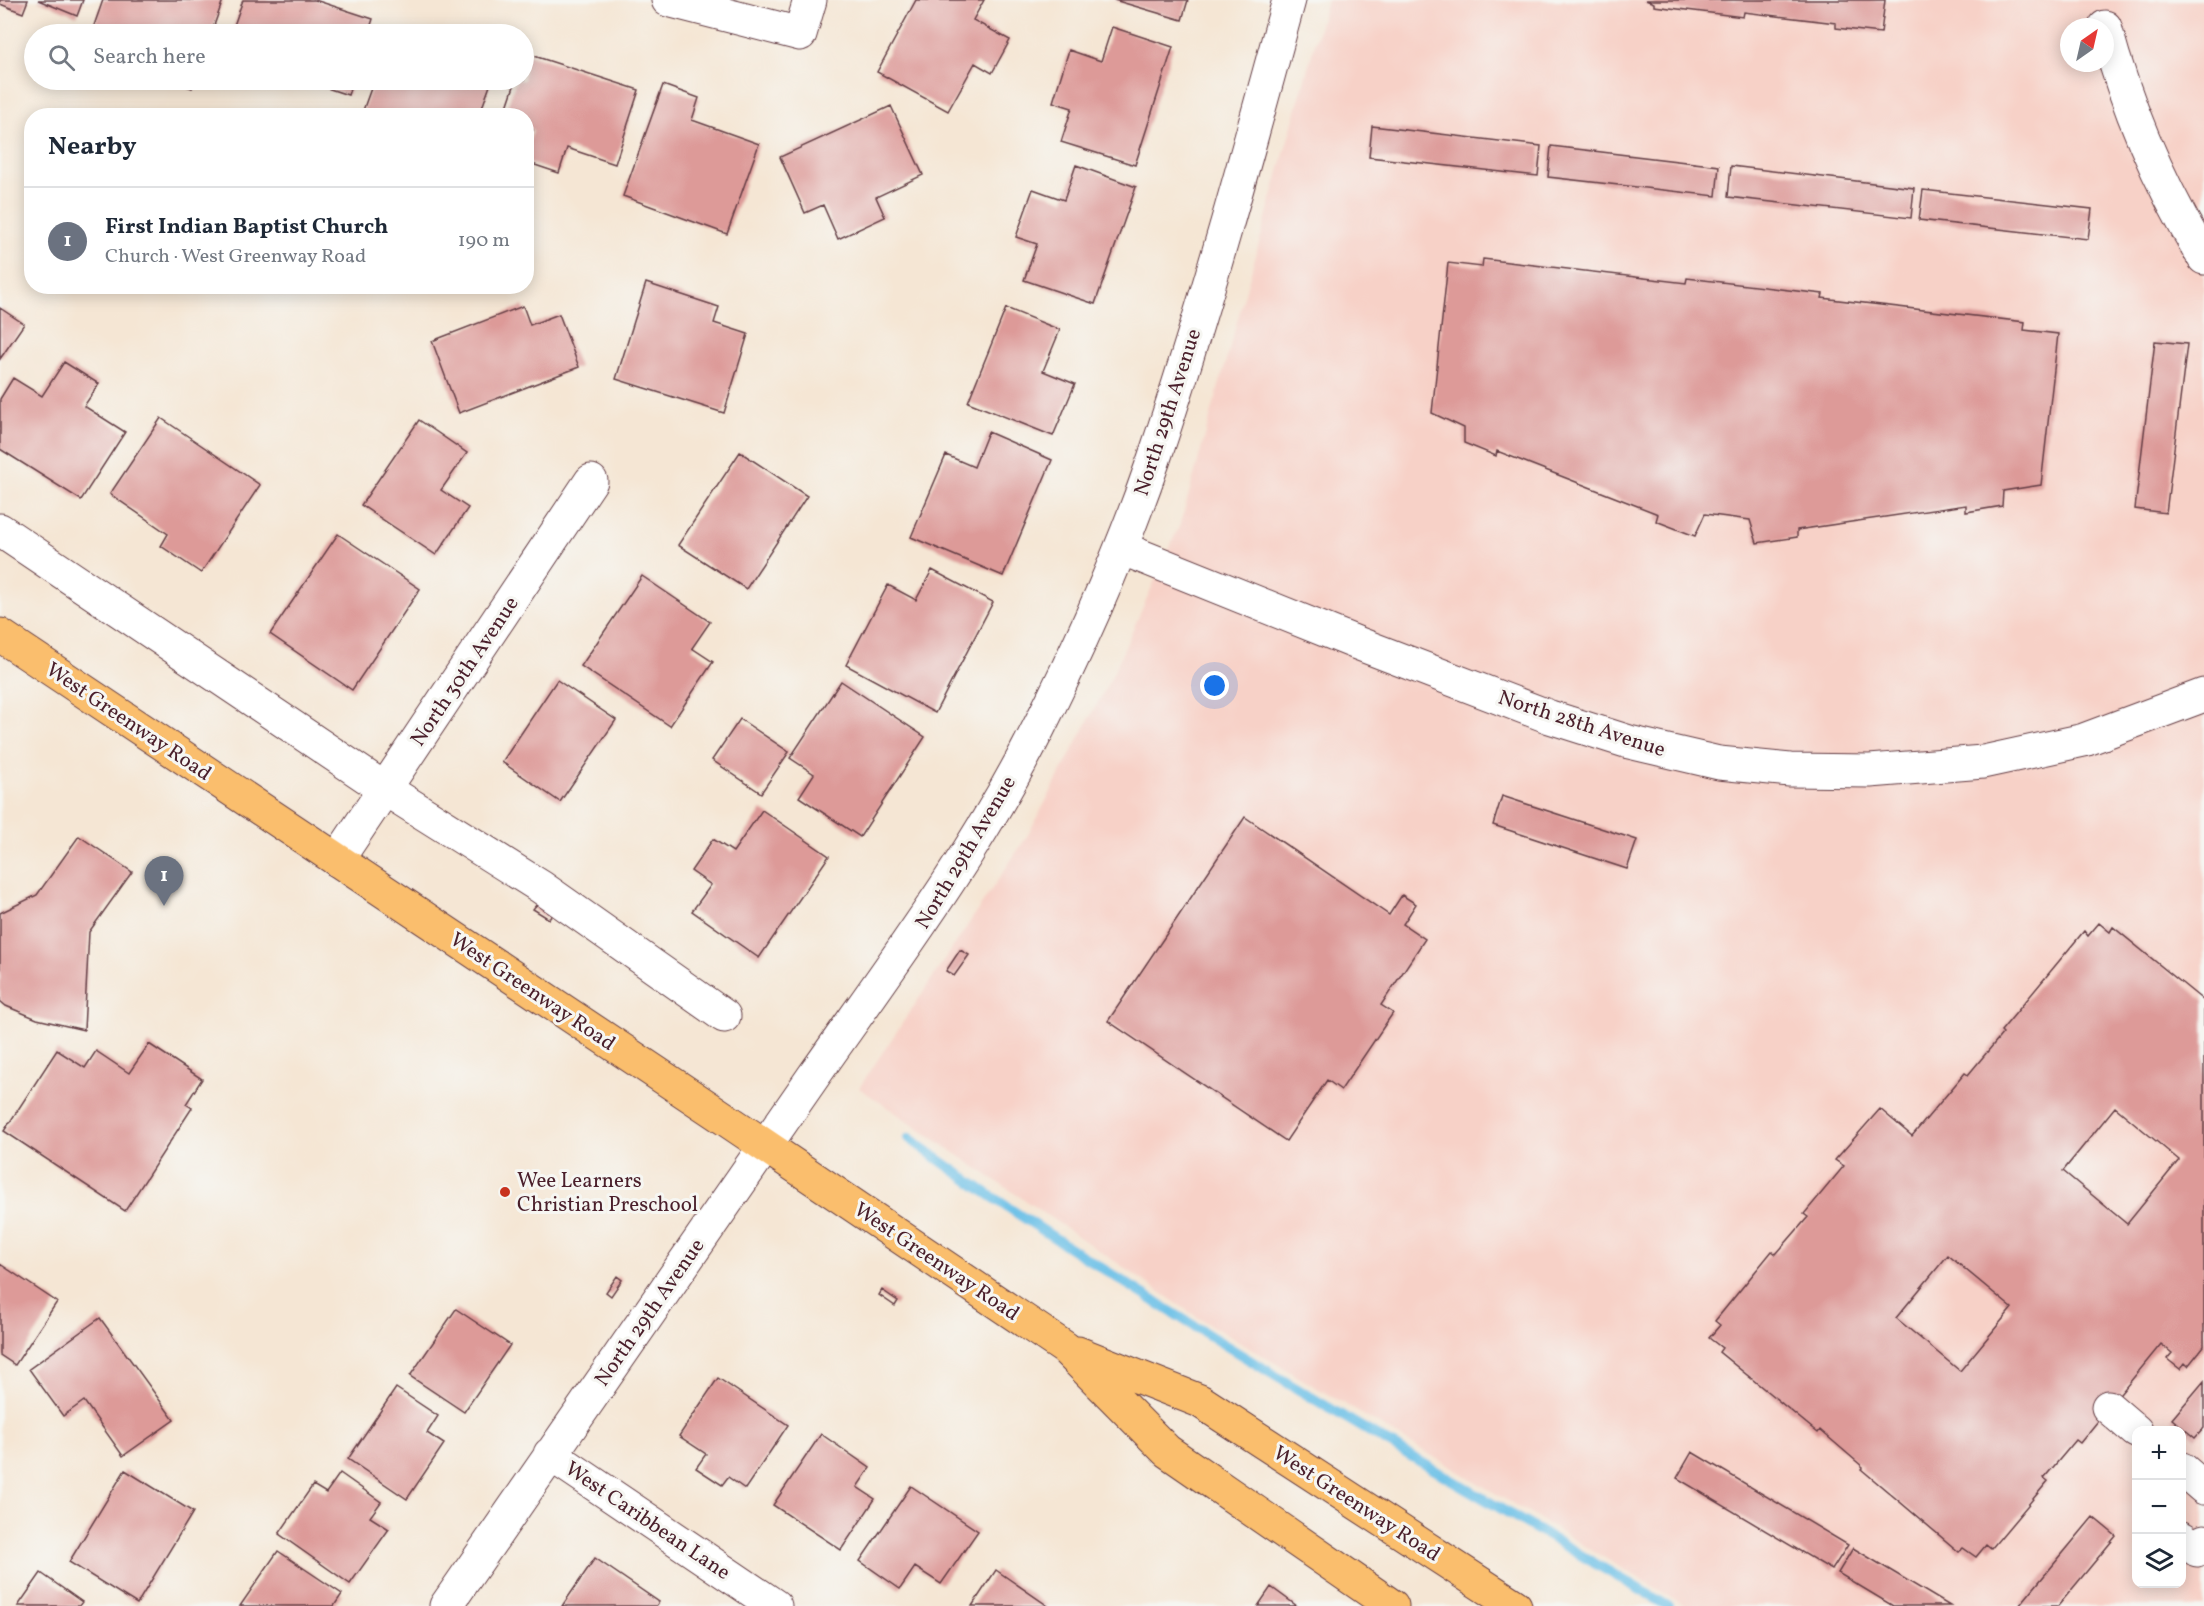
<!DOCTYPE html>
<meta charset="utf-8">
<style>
:root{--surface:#fff;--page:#f6f6f7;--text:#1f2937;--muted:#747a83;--line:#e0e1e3;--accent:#1a73e8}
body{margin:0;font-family:Vollkorn,serif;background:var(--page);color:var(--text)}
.controls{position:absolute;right:18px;bottom:18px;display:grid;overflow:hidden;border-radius:12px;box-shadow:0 3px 15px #0003}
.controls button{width:54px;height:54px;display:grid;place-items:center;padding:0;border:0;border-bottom:2px solid var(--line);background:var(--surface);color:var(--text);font:30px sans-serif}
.compass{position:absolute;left:2060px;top:18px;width:54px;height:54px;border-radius:50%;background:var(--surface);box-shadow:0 3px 15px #0003;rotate:34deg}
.you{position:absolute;left:1215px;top:686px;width:21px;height:21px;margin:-15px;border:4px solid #fff;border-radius:50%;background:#1a73e8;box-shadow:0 0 0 9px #1a73e833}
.badge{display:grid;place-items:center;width:39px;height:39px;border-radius:50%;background:var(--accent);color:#fff;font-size:20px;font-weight:700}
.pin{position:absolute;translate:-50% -50px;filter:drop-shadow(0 2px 3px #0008)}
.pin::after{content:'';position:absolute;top:32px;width:21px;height:18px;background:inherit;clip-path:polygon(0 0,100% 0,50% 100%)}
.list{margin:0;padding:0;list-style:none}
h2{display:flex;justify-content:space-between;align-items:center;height:78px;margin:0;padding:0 24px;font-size:26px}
h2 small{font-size:20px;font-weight:400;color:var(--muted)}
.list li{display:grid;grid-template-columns:39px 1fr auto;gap:18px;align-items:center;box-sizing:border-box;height:108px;padding:0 24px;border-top:2px solid var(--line)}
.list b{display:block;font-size:22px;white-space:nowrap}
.list p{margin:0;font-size:20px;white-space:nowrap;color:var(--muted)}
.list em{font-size:20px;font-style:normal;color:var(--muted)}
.icon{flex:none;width:33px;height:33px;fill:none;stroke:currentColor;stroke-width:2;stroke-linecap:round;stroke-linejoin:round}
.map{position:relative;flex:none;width:2204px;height:1606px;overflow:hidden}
.search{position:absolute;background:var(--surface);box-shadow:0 3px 15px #0003;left:24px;top:24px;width:510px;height:66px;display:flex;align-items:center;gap:15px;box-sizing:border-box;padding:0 21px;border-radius:33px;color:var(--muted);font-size:22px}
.panel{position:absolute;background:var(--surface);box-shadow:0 3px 15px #0003;left:24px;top:108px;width:510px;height:186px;border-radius:24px}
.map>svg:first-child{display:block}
.built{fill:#f7d1c7;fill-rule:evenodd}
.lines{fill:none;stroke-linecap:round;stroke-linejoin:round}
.stream{stroke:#6ac0e7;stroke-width:10}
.building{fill:#dd9a98;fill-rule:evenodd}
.minor-casing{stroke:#643d44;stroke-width:35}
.major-casing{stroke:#643d44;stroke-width:35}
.minor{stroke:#fff;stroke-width:33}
.major{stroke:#fabe6d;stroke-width:33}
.poi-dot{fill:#c8321e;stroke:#f6f6f2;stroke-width:2}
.labels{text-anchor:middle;stroke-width:6;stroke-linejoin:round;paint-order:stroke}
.street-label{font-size:21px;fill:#4a1f2b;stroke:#f6f6f2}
.poi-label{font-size:21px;fill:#4a1f2b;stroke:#f6f6f2;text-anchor:start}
</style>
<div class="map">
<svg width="2204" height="1606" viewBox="0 0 2204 1606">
<rect width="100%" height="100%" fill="#f6f6f2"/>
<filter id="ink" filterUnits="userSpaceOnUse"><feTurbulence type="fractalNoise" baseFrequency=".0167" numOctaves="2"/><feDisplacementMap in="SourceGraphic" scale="12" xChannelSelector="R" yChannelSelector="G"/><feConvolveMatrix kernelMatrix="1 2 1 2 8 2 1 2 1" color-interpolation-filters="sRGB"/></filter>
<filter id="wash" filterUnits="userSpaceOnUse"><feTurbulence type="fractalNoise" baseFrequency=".008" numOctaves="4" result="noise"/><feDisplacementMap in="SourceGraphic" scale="24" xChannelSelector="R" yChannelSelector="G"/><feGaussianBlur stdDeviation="1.35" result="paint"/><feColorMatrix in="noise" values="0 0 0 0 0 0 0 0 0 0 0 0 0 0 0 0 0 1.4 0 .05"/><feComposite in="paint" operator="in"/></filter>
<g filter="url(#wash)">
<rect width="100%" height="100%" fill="#f5e6d4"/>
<path class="built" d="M1327,0h877v1606h-518l-489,-289 -338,-229 169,-253 85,-161 68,-152zM2069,27h36v36h-36zM2136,1430h46v154h-46z"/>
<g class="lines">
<path class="stream" d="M909,1138c81,60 167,114 253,168 166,104 337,201 506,300"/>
</g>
<g id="blocks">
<path class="building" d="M0,0h28l-5,13 -23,-9z
M38,0h45l-6,16z
M103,0h120l-12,34h-120z
M243,0h72l58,19 -5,15h-137z
M916,0h68l-11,20 37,20 -18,33 -17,-10 -27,48 -71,-39z
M1114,0h74l-6,20z
M1645,0h240l-4,33 -45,-5v-5l-92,-11 -1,5 -89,-11v-3z
M1112,27l61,20 -38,118 -74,-23 11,-34 -19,-6 16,-52 32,11z
M525,53l114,37 -24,74 -48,-16 -8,25 -33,-11v-11l7,-21 -7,-2v-12h-22l12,-36h8z
M169,80h26l-3,8z
M303,80h50l-5,15z
M374,80h118l-13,36h-118z
M663,85l36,13 -7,22 67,24 -32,90 -104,-38z
M891,106l32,69 -47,22 9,20 -47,22 -15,-34 -18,8 -25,-56z
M1372,126l169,20 -3,30 -169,-19z
M1551,146l168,20 -3,30 -168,-19z
M1076,165l60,22 -41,117 -71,-24 13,-36 -21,-7 17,-48 31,11z
M1731,166l183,22 -3,30 -183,-21z
M1923,190l169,19 -4,30 -169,-19z
M1483,259l203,24 1,-5 136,16 -1,4 203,24 -1,8 34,4 -17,151 -38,6 -1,15 -36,6v-7l-169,25v7l-40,6 -7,-23 -45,-6 -10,22 -39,-15 2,-7 -161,-63 -1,5 -32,-13v-15l-32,-15 16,-150 34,4z
M646,283l73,24 -5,16 34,11 -24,79 -108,-34z
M523,306l7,19 29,-11 20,53 -120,46 -27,-72z
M0,308l24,16 -24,35z
M1006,308l54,22 -17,41 32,13 -22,52 -85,-34z
M2155,341l32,3 -21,169 -31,-4z
M64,362l35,22 -15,22 41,26 -44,68 -81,-51v-50l13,-21 29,18z
M161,418l99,67 -59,88 -40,-27 7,-12 -58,-40z
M419,420l48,33 -26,37 27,18 -32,47 -75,-50z
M988,432l64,28 -49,116 -92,-39 35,-82 28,12z
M740,452l67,44 -61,93 -68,-44z
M338,534l82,55 -68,101 -82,-56z
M932,570l61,32 -58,111 -89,-48 42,-80 28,15z
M642,576l68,46 -18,26 21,14 -43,64 -89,-60z
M557,680l59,40 -56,82 -58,-40z
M841,681l84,56 -65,100 -61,-40 15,-23 -24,-16z
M740,719l49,33 -28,41 -49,-33z
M1502,796l135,44 -10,29 -134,-44z
M762,810l67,46 -70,102 -67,-47 19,-26 -20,-14 22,-32 20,13z
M1245,817l144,98 13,-20 14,9 -13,20 22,15 -44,66 12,8 -52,77 -14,-10 -41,61 -178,-120z
M79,836l53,36 -43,60 -5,98 -47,-11 -31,-13 -6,-5v-88l37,-18z
M537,904l16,10 -4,5 -16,-10z
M2099,923l11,9 3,-5 91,74v345l-16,20 -3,-3 -5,6 -13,-10 5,-6 -11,-9 -81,99 -4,-3 -32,38 4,3 -57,68 -5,-4 -10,12 -13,-9 -4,4 -98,-83 2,-2 -43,-37 -2,3 -99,-81 3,-4 -13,-10 11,-13 -5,-4 57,-70 4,3 32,-37 -4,-3 40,-48 -9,-6 45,-51 32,27 53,-63 3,2 35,-42 -2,-2 83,-100 4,5zM2115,1107l64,53 -52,64 -64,-53zM1948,1255l64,53 -52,63 -64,-53z
M960,950l9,5 -15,21 -8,-5z
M149,1044l53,35 -16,25 6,4 -67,103 -121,-80 53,-81 28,18 11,-17 33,22z
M0,1264l57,38 -42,63 -15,-10z
M617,1276l5,4 -11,16 -5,-4z
M882,1290l16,11 -3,5 -16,-11z
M456,1309l54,36 -46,67 -54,-36z
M100,1318l74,102 -51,36 -39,-55 -21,15 -34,-47z
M718,1378l70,47 -43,64 -17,-12 -6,8 -26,-17 10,-14 -27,-18z
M2204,1381v47l-9,10 -23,-19z
M396,1388l42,28 -11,17 17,11 -37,55 -59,-40z
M821,1434l49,34 -13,19 18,12 -34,51 -68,-45z
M1692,1452l156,93 -16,25 -155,-92z
M125,1470l68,42 -56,92 -68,-42z
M340,1473l41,29 -11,15 19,12 -39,55 -71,-50 34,-49 13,8z
M911,1486l67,45 -37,53 -26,-17 -15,22 -40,-28z
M2093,1517l23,19 -58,70h-39z
M1853,1548l97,58h-57l-55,-33z
M278,1551l64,43 -8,12h-94z
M595,1558l64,44 -3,4h-94z
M996,1570l52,36h-76z
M41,1573l41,29 -3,4h-61z
M1271,1587l26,19h-39z"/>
</g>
</g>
<g filter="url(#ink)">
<use href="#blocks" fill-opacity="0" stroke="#643d44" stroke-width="1.5"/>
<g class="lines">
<defs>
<path id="minor" d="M668,0l132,34 10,-34
M2105,27c22,82 55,158 99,231
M0,530l385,259 156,98 183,129
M1121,548l236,95 193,74 79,25 90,21 71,7 80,1 113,-9 101,-22 120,-45
M337,860l254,-379
M2108,1407l28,24
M550,1454l225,152
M2182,1469l22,19
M2182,1538l15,12 7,-9
M446,1606c121,-177 244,-353 367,-529 80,-114 162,-223 225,-348 44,-87 84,-177 116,-270 51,-151 93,-305 135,-459"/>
<path id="major" d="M0,635l715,477 350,236 102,103 225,155
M1078,1353l122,48 315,205"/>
</defs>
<use href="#minor" class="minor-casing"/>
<use href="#major" class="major-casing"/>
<use href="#minor" class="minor"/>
<use href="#major" class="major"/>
</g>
</g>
<circle class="poi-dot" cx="505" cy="1192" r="6"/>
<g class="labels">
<g class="street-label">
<text transform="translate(1167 412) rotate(-72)" y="7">North 29th Avenue</text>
<text transform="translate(464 671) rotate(-56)" y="7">North 30th Avenue</text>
<text transform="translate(129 721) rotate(34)" y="7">West Greenway Road</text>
<text transform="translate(1582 723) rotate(18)" y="7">North 28th Avenue</text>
<text transform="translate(965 852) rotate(-59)" y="7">North 29th Avenue</text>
<text transform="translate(533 991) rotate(34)" y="7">West Greenway Road</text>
<text transform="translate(937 1261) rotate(34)" y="7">West Greenway Road</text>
<text transform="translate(649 1312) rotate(-55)" y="7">North 29th Avenue</text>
<text transform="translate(1357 1503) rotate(33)" y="7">West Greenway Road</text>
<text transform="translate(648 1520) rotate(34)" y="7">West Caribbean Lane</text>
</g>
<g class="poi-label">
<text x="517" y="1187">Wee Learners<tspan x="517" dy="24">Christian Preschool</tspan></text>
</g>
</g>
</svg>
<div class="controls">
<button>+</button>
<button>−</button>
<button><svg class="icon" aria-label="layers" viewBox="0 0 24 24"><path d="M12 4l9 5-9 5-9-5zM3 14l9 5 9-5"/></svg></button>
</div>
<svg class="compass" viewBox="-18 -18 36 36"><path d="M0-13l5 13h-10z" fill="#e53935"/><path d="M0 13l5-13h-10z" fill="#747a83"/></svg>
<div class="you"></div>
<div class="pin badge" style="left:164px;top:906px;background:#6b7280">1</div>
<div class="search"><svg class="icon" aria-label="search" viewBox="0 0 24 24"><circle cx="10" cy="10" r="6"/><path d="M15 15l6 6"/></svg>Search here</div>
<section class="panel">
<h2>Nearby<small></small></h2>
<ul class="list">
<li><span class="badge" style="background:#6b7280">1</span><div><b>First Indian Baptist Church</b><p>Church · West Greenway Road</p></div><em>190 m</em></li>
</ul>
</section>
</div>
